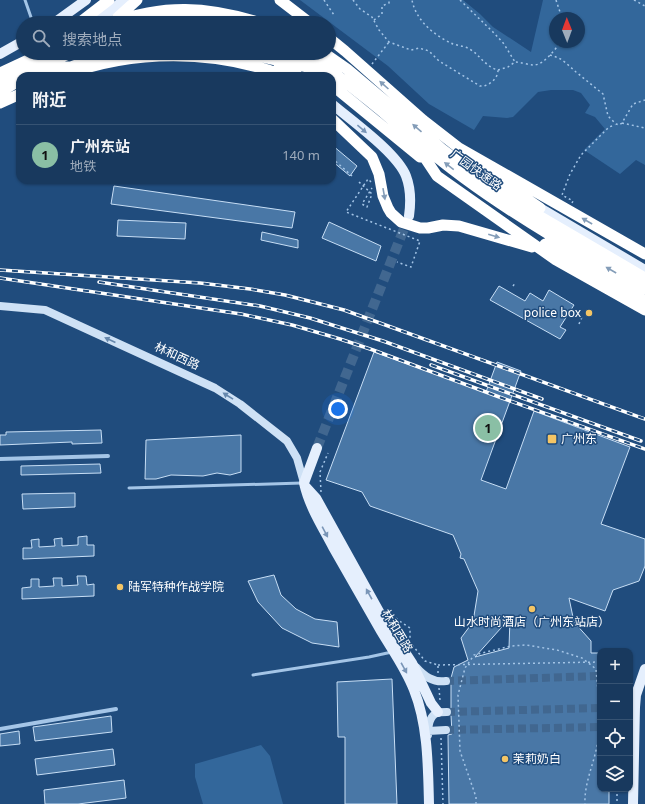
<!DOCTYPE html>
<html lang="zh">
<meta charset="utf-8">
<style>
:root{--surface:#18395e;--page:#254467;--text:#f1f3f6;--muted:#9facbc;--line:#365373;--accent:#8abfa5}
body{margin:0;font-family:"Noto Sans","Noto Sans SC",sans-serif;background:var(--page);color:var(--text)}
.controls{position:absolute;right:12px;bottom:12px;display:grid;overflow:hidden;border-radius:8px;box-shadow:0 1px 3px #0004}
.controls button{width:36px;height:36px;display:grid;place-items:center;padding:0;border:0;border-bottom:1px solid var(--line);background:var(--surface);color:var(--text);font:20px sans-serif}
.compass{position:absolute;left:549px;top:12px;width:36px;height:36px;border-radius:50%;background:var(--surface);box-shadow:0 1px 3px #0004;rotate:359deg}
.you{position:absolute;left:338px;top:409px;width:14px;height:14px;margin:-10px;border:3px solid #fff;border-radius:50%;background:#1a73e8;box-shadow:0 0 0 6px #1a73e833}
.badge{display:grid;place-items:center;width:26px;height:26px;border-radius:50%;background:var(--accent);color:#111;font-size:13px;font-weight:700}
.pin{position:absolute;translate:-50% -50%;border:2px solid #fff;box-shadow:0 1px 4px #0006}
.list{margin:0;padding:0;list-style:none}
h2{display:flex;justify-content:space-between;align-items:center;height:52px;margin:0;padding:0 16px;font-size:17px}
h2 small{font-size:13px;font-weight:400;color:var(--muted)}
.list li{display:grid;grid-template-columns:26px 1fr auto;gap:12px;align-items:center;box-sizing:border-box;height:60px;padding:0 16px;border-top:1px solid var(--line)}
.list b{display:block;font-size:15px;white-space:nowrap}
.list p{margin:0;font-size:13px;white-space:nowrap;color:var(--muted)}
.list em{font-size:13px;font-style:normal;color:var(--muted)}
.icon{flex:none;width:22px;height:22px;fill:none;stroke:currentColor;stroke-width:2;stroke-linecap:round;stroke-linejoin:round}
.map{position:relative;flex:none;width:645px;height:804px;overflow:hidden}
.search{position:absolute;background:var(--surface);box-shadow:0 1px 3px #0004;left:16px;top:16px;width:320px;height:44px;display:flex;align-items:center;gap:10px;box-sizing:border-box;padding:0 14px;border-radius:22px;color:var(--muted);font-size:15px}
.panel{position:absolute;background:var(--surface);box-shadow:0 1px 3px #0004;left:16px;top:72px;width:320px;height:112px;border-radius:12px}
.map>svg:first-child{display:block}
.green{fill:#33679b;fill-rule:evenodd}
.building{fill:#4977a6;stroke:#c7def5;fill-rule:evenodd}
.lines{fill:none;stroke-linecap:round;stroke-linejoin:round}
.secondary-tunnel{stroke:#416790;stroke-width:8;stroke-dasharray:8 4;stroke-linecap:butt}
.primary-tunnel{stroke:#416790;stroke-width:10;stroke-dasharray:10 5;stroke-linecap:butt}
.path{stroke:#a4c5e7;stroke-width:1.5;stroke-dasharray:2 3;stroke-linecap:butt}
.lane{stroke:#a4c5e7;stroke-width:3}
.street{stroke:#a4c5e7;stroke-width:4}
.secondary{stroke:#cee1f5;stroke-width:8}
.primary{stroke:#e5effd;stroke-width:10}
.highway{stroke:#fff;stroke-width:11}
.rail-casing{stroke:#fff;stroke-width:3.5}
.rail{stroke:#204c7d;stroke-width:2;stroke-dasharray:6;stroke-linecap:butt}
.oneway{fill:#849db8}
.oneway2{fill:#7995b7}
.oneway3{fill:#6688ad}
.poi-dot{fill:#f4c565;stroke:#204c7d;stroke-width:1.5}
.labels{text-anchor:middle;stroke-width:3;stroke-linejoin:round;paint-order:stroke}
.street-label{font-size:12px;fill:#fff;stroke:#204c7d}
.poi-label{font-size:12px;fill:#fff;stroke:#204c7d;text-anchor:start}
</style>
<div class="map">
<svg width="645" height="804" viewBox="0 0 645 804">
<rect width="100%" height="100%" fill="#204c7d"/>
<path class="green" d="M300,0h163l17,14 13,13 38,25 12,-52h102v165l-9,-5 -16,14 -36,-24 21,-21 -10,-12 -10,-4 5,-8 -9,-12 -8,-3h-22l-13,2 -25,25 -6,1 -24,-2 -9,14 -45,-26 -41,-38zM555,18h24v24h-24z
M261,745l9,11 13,48h-80l-8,-27v-13z"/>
<path class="building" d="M332,145l25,21 -7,10 -18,-15z
M114,186l181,26 -3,16 -181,-24z
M118,220l68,3 -1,16 -68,-3z
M329,222l52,24 -5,15 -54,-23z
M262,232l36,8v8l-37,-8z
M499,286l26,15 5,-8 13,8 6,-11 25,15 -14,22 6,3 -6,9 -70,-39z
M374,352l112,40 11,-30 24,9 -40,109 25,9 28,-78 96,36 -29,77 44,15v27l-6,15 -26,9 -8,21 -36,-13 5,24 17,19v12h9v136h9v15h-160l-1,-69 4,-1 -1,-19 1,-3 -1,-4v-30l3,-11 14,-7 -7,-22 12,-16 5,-31 -14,-32 -4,-1 1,-4 -8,-19 -83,-29 -8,-14 -36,-12zM510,618l-1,30 -34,9z
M101,430l1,13 -30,1v-2l-72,3v-10h6v-3z
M241,435v37l-11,3 -13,-2 -14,3 -32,-1 -15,4h-11l1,-39z
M100,464l1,9 -80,2v-9z
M75,493v14l-52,2 -1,-15z
M87,536v9h7v11l-71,3v-11h9l-1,-8 8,-1v8l16,-1 -1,-7 8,-1v8l16,-1v-8z
M274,575l7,20 15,14 19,10 22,3 2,25 -27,-4 -30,-15 -24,-26 -10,-21z
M77,576h9l1,9 7,-1v12l-72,3v-11l9,-1v-8h8v8l15,-1 -1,-8h9v8l16,-1z
M392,679l5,125h-52v-67h-7l-1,-55z
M111,716l1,16 -77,9 -2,-14z
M19,731l1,13 -20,2v-12z
M113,749l2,16 -78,10 -2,-16z
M124,780l2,18 -48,6h-33l-1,-14z"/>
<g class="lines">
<path class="secondary-tunnel" d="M446,681l154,-5
M447,712l153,-4
M446,730l154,-3"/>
<path class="primary-tunnel" d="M317,448l92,-232"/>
<path class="path" d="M324,0l10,15
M353,0l7,9 12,8 7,13 10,12 22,8 8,-2 10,3 10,10 41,25h4c7,-2 14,-8 14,-16 -4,-1 -8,-3 -11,-6 -6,-4 -9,-10 -16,-14 -5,-4 -12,-4 -18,-6 -18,-8 -37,-23 -41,-44
M460,0l35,34 9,10 11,18
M556,0l6,18
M634,0l11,6
M374,20l8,-6v-8l7,-3v-3
M550,55l9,3 7,5 10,9 27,22 5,22 8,8 3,1 3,-2 11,-19 12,-4
M372,64l17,-22
M498,70l10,-3 7,-5c6,0 13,3 19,3 10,0 21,-16 27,-23
M622,123l23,5
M332,158l20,18
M359,182l13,12 -5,13 -5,-3 10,-16
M371,182l-3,-3 -22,33 74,29 -9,26 -14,-5
M572,203l1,-2 -11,-6 8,-21 11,-19 28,-28 6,-2
M513,286l3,-4
M579,324l3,-7
M321,492l-1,-20 8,-19
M389,611l9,9 12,8v14l15,19 13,4v9
M438,665l162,-3
M439,688l1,12
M441,738l2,66
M617,789v15
M476,804v-7l-16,-46 -2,-56 7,-27 9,-13 37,-9 15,-1 31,5 25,8 14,11c2,23 5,48 2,71 -3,22 -14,42 -13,64"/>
<path class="lane" d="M25,0l8,23
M129,488l173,-5
M253,675l116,-18 23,-5"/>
<path class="street" d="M0,459l108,-3
M0,729l116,-20"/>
<path class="secondary" d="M0,306l45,4 170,78 25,16 47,37 10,17 7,25
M416,667c8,9 17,16 30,14
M630,689l4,14
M428,731l18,-1
M428,735c0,-7 1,-19 9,-22 2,-1 7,-1 10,-1"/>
<path class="primary" d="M54,23l32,-23
M95,23l29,-23
M0,54l23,-13
M332,104c20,17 65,49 74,72 5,13 5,26 3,40
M540,208l105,62
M304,483c5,23 18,43 29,64 16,28 32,56 48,84 12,20 25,38 33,59 14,35 14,76 15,114
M304,483l13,-35
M306,487l10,11 66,119 30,46 19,40 7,9
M633,804l2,-97 1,-12 9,-26"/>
<path class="highway" d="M280,0l30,23
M117,18l20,-18
M142,21c27,-4 54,-3 81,2
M79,23l30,-23
M110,23c55,-19 96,-17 151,0
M329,38l16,13 78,69 36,28 186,106
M245,53l75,17
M290,53l19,10
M304,53c29,17 54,39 80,60 26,22 52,45 80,65 57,42 119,77 181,111
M324,53l23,16 96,81 45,34 39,25 118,69
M43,66l28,1 39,-14
M279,67l19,9
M0,73l43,-20
M37,76l18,-8
M62,76c71,-27 152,-27 223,0
M0,83l71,-30
M332,85l88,72
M0,92l17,-10
M0,103l20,-9
M332,119l40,38 7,17 4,22 5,12 3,5 10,9 19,6h8l15,-3 16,1 73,21
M416,147l5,5 16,24 119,84 89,50
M486,171l54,37
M545,244l28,17 72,40"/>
<defs>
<path id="rail" d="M0,270l200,13 50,6 35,6 59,15 301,109
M0,278l241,36 51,11 48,14 33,11 129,48 143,51
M99,282l161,24 50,12 73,23 159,58
M431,365l210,76"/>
</defs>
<use href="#rail" class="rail-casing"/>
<use href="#rail" class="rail"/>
</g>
<defs><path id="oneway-solid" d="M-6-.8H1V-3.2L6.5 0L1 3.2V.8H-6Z"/></defs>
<g class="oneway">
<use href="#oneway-solid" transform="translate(384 85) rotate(-138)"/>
<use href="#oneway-solid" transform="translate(417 128) rotate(-139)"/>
<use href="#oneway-solid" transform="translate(449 166) rotate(-142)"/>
<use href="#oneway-solid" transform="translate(384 194) rotate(80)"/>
<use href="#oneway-solid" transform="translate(587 221) rotate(-150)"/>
<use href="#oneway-solid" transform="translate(494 236) rotate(16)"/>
<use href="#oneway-solid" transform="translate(611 270) rotate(-150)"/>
</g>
<g class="oneway2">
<use href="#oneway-solid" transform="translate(362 129) rotate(40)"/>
<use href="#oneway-solid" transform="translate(325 532) rotate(62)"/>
<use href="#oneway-solid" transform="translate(369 594) rotate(-119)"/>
<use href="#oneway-solid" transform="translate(404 668) rotate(61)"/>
</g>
<g class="oneway3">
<use href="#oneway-solid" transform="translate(110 340) rotate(-155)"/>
<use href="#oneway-solid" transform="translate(228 396) rotate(-148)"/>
</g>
<g class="poi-dot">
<circle cx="589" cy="313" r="4"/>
<rect x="547" y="434" width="10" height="10" rx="2"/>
<circle cx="120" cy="587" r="4"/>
<circle cx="532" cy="609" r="4"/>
<circle cx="505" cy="759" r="4"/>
</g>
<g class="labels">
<g class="street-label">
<text transform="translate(476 170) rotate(36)" y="4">广园快速路</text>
<text transform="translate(177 356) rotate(25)" y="4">林和西路</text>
<text transform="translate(397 631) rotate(59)" y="4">林和西路</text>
</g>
<g class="poi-label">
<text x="581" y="317" text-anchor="end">police box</text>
<text x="561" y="443">广州东</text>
<text x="128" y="591">陆军特种作战学院</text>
<text x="532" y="626" text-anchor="middle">山水时尚酒店（广州东站店）</text>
<text x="513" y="763">茉莉奶白</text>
</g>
</g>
</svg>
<div class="controls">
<button>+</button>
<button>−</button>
<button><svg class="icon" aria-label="locate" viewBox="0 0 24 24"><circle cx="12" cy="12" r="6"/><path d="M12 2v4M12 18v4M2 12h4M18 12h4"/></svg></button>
<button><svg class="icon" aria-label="layers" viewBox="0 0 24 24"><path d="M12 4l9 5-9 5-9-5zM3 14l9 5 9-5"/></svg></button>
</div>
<svg class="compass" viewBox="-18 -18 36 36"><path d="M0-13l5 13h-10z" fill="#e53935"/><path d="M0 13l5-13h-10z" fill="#9facbc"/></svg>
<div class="you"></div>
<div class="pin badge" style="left:488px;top:428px">1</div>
<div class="search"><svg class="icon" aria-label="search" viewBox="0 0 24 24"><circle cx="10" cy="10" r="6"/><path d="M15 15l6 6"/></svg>搜索地点</div>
<section class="panel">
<h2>附近<small></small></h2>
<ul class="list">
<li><span class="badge">1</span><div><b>广州东站</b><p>地铁</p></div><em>140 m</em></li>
</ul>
</section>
</div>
